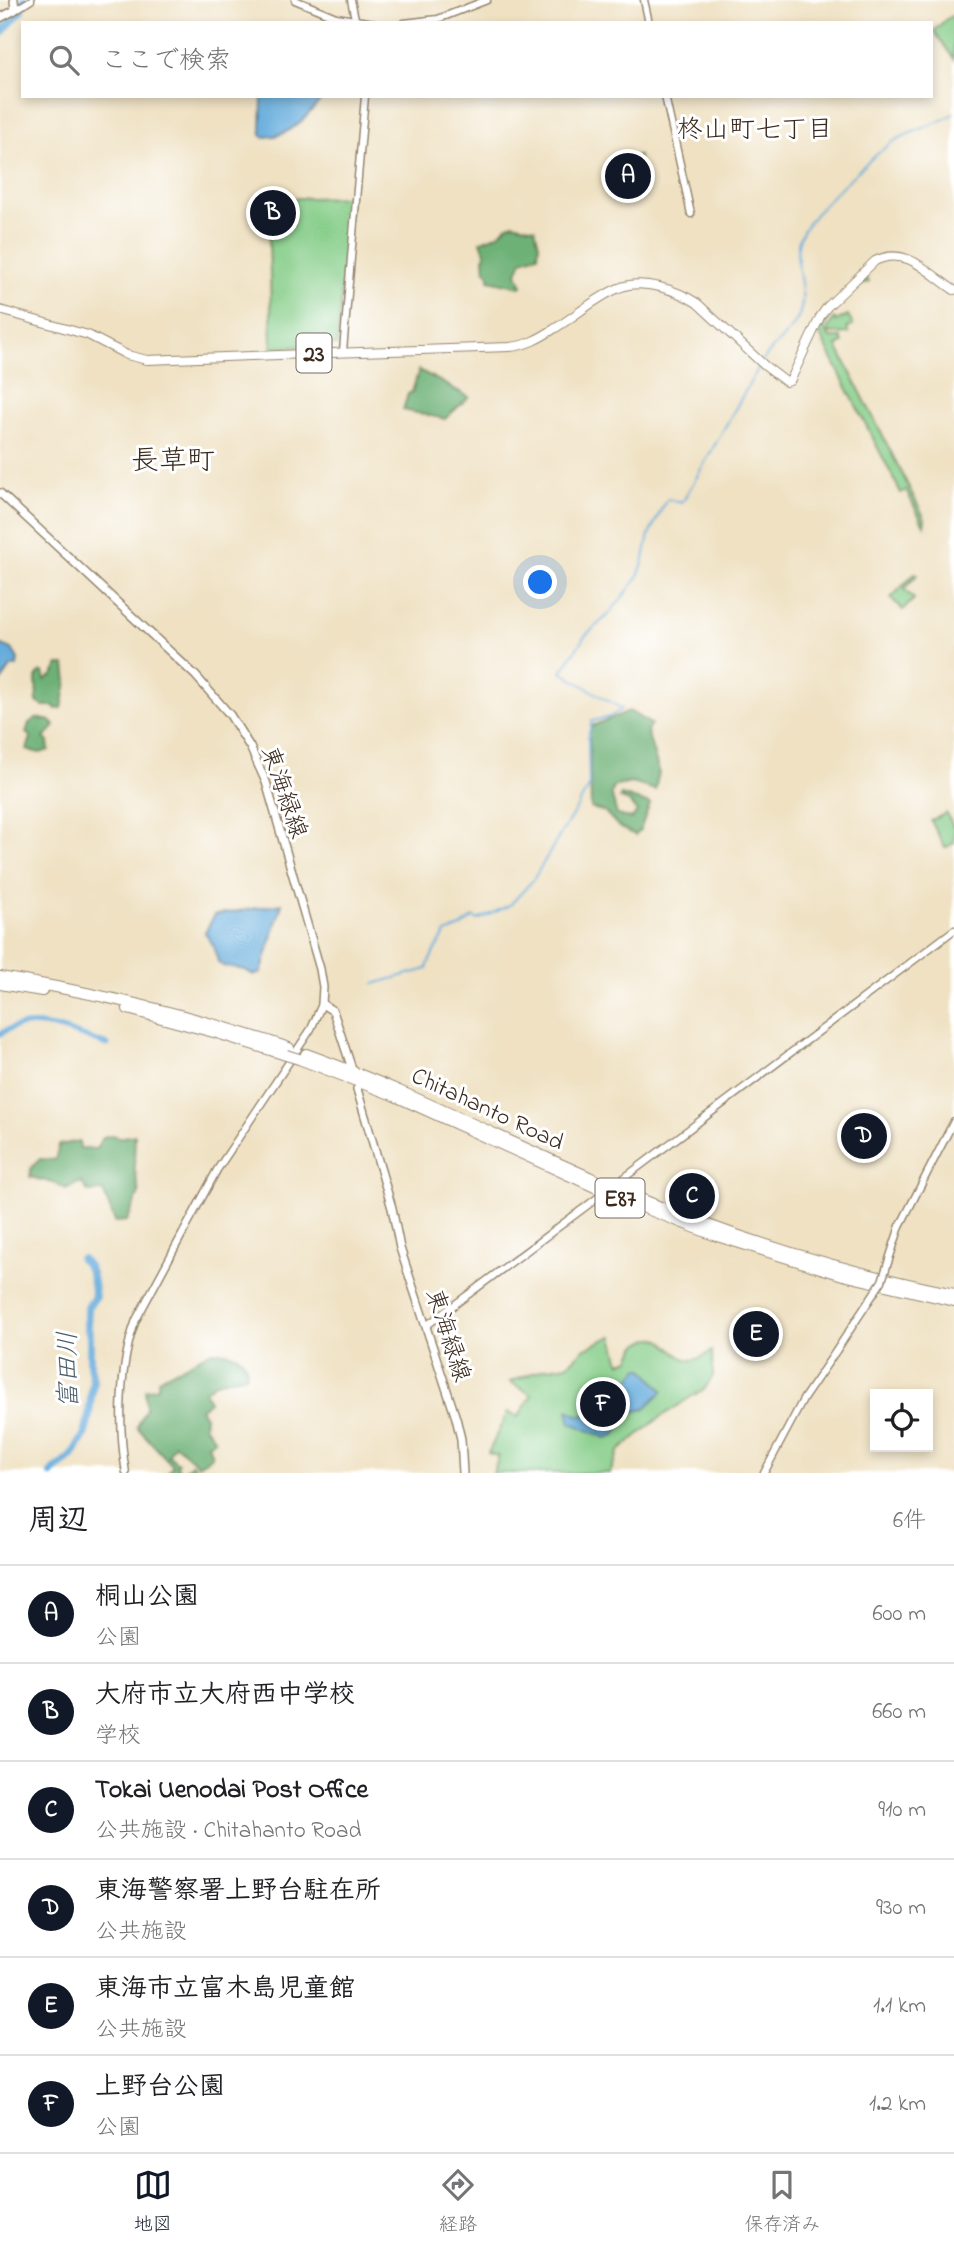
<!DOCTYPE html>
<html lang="ja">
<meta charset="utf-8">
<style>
:root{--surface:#fff;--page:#f2f2f2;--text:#202124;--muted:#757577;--line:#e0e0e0;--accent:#111827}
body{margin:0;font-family:"Indie Flower","Klee One",sans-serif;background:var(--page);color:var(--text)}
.controls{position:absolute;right:21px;bottom:21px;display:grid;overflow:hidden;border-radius:0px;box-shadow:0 4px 10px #0003}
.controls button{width:63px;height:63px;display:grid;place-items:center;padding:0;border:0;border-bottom:2px solid var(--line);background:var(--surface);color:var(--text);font:35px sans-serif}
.you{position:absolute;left:541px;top:583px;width:24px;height:24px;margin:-18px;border:5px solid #fff;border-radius:50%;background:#1a73e8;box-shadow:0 0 0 10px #1a73e833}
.badge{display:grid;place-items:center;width:46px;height:46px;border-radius:50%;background:var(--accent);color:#fff;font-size:23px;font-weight:700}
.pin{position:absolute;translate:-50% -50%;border:4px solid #fff;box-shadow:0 2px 7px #0006}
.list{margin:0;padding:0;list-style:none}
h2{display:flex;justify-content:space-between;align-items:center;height:91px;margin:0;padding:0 28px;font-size:30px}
h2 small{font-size:23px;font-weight:400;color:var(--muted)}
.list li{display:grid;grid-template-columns:46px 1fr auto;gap:21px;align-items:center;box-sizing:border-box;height:98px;padding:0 28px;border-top:2px solid var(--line)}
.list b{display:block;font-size:26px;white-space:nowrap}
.list p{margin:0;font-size:23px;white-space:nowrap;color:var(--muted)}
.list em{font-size:23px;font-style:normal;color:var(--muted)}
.icon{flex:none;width:38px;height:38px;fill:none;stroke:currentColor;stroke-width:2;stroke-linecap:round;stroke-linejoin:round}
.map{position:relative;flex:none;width:954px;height:1473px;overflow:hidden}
.search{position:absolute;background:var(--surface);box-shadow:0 4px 10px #0003;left:21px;right:21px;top:21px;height:77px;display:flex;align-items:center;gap:18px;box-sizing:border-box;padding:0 24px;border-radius:0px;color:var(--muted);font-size:26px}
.sheet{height:679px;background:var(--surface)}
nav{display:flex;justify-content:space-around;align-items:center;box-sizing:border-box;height:98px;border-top:2px solid var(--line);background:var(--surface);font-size:19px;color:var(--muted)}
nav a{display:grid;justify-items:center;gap:4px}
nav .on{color:var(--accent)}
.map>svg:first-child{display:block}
.green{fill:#87ce8a;stroke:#617c54;stroke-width:2}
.forest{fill:#6db176;stroke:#546e4a;stroke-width:2}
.water{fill:#64abdb;stroke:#506a7c;stroke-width:2}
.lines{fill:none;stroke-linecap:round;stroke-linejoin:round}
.stream{stroke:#64abdb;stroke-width:2}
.canal{stroke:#64abdb;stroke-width:5}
.river{stroke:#64abdb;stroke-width:8}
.tertiary-casing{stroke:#958670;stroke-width:9}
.secondary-casing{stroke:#958670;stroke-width:10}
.primary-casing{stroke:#958670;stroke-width:10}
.motorway-casing{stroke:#958670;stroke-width:12}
.tertiary{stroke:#fff;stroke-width:6}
.secondary{stroke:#fff;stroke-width:7}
.primary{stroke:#fff;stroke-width:8}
.motorway{stroke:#fff;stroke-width:10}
.tertiary-bridge-casing{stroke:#958670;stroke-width:9;stroke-linecap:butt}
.motorway-bridge-casing{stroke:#958670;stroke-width:12;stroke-linecap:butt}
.tertiary-bridge{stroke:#fff;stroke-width:6}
.motorway-bridge{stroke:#fff;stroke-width:10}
.labels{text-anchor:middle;stroke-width:6;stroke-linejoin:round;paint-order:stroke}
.shield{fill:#fff;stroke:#766a62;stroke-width:2}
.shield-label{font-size:23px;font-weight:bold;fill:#3b2a1e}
.street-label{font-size:24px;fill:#3b2a1e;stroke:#fff}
.neighbourhood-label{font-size:26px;fill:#3b2a1e;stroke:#fff}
.water-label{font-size:26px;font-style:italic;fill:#4b5e6a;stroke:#fff}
.quarter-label{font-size:28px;fill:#3b2a1e;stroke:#fff}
</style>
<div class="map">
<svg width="954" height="1473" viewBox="0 0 954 1473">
<rect width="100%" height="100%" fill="#fff"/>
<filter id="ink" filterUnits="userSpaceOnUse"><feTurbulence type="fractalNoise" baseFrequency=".0143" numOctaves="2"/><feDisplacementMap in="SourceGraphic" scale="14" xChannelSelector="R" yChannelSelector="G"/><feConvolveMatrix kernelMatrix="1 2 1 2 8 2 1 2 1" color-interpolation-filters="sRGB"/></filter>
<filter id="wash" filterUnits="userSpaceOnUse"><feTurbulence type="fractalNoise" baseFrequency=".00686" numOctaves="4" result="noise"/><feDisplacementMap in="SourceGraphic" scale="28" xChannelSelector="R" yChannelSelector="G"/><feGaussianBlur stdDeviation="1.57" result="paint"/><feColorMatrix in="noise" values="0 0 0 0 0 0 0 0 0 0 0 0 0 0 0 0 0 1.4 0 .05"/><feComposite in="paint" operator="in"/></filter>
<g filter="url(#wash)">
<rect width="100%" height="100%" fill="#efe1c2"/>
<path class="green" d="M954,15v44l-20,-28 11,-11z
M638,156l7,33 -29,6 -5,-33z
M350,197l-13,148 -65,3 -4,-149z
M865,276l4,6c-18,4 -40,28 -45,46l6,10h11l2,5 -6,3 88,173 -1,6 -18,-35 -5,3 -84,-164 11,-18z
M848,315l5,10 -6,3 2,5 -19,1 -2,-6 6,-10 2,3z
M915,573l2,2 -13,14 10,10 -11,11 -12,-12z
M946,813l8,15v15l-9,5 -14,-27z
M613,1336l7,27 10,-4c4,-10 7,-16 18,-20 16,-6 24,16 38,20 8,4 19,-4 26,-8l1,25 -9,14 -12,6 -37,25 -36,30 -9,22h-117l6,-17 -11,-3 20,-41 10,5 14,-22 -22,-13 33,-13 24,-4 18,-17z"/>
<path class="forest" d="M513,223l22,5 4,17 -1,10 -16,5 -5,13 5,13 -2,1 -31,-7v-6l-4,-3 -1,-13 2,-3 -5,-14 18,-7 7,-8z
M419,370l50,27 -24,22 -42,-9 5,-16 4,-2z
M58,665h7l2,17 -5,26 -6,1 -2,-3h-11l-6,-4 -1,-24 4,-6h3l2,8 8,-5z
M629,711l22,13 -4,7 12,41 -4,18 -23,-7 -17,3 -4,7 6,22 15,4 5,-7 -8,-10 -9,-4 1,-3 29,9 -10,26 -5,5 -16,-8 -14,-15 -14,-4 -2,-75 3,-7z
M36,718l14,3 5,5 -11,12 4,4 1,8 -9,3 -13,-3 4,-13 -5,-4 3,-10z
M114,1135l4,3 17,-3 -1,31 5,27 -12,28 -12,1 -12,-31 -15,1 -7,-10 -15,7 -9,-5 -27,-7 1,-9 9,-9 15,1 4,-15 20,-4 1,7 16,1 7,-12z
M212,1351c17,0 36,3 35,24l-31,7 -11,9 4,10 -9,8 5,7 -1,10 11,13 -7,5 4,12 -14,9 -23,-21 -7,11 10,8 -1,3 4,6 11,-8 6,9h-31l6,-7 -36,-39 9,-19 -1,-18 13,-3v-8z"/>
<path class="water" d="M262,96h62c-16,19 -33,42 -61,41l-2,-4z
M0,644l12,5 6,10 -1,7h-5l-12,17z
M282,904l-21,69 -8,2 -8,-5 -22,-4 -5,-4 -4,-15 -9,-14 9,-18z
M639,1368h4l20,23 -19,18 -16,4 -13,22 -9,3 -35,-15 -3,-13 12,6 6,-1 16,-24 4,-3h18z"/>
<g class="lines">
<path class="stream" d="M763,361c11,-19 32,-28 38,-52 6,-24 -11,-51 0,-74 10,-23 73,-81 95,-95 19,-11 40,-14 58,-27
M374,984l53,-15c2,-12 13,-26 19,-36l15,-6 13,-10 4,3 32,-15 23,-25 56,-93 -1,-49 4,-17 17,-4 13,-8 -61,-37 24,-36 24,-22 28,-35 6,-16 6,-28 15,-31 4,-5 14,4 78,-138"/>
<path class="canal" d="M0,1034c34,-22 74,0 108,11"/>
<path class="river" d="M0,34l20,-22 4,-12
M51,1473l21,-17 12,-20 4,-14 5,-42 -3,-15v-29l-3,-11 1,-18 7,-10c-3,-16 -1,-28 -14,-38"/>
</g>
</g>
<g filter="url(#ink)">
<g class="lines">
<defs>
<path id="tertiary" d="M295,0l41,17 38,6
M351,0l5,23
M644,0l5,23
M15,10l16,-10
M404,23l34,-4 49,-19
M665,96l26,118
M343,351l22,-255
M616,1184l338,-254
M900,1226l54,-105
M426,1326l174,-130
M126,1473c-8,-47 -7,-108 10,-153l81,-150 94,-141 11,-25
M764,1473l40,-75 32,-47"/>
<path id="secondary" d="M0,18l15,-8 -1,-10
M0,493l195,182 35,40 20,32 16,35 54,187 3,18 -1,17 11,7 18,55
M357,1089l35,119 8,40 56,170 5,21 2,34"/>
<path id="primary" d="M0,310l88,25 39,20 20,5c121,-5 241,-9 362,-13 17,-1 31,-9 45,-18 20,-12 44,-33 65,-41 23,-10 58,2 78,15l68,63 21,16 4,-1 3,-6 27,-58 7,-10 48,-46c32,-16 54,13 79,29"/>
<path id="motorway" d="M0,977c98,16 195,39 289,71
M0,984l42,7
M128,1009l89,24 69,22
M306,1054c109,39 211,93 318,138 106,45 217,79 330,102
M299,1059l94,36 226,103 95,37 129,40 111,26"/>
</defs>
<use href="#tertiary" class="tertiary-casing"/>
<use href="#secondary" class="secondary-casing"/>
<use href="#primary" class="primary-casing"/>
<use href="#motorway" class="motorway-casing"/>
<use href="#tertiary" class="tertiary"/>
<use href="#secondary" class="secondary"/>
<use href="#primary" class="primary"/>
<use href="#motorway" class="motorway"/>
<defs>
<path id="tertiary-bridge" d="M836,1351l46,-70 18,-55"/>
<path id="motorway-bridge" d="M286,1055l13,4"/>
</defs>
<use href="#tertiary-bridge" class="tertiary-bridge-casing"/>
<use href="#motorway-bridge" class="motorway-bridge-casing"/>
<use href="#tertiary-bridge" class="tertiary-bridge"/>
<use href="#motorway-bridge" class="motorway-bridge"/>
</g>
</g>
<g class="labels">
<g class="shield">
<rect x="296.5" y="333.5" width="35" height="39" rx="5"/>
<rect x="595.5" y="1178.5" width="49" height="39" rx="5"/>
</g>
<g class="shield-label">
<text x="314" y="361">23</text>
<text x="620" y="1206">E87</text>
</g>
<g class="street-label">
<text transform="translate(285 792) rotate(71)" y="8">東海緑線</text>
<text transform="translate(488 1108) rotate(25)" y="8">Chitahanto Road</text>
<text transform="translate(449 1335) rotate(72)" y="8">東海緑線</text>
</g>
<g class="neighbourhood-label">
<text x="755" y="137">柊山町七丁目</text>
</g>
<g class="water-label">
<text transform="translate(67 1370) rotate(-91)" y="9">富田川</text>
</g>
<g class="quarter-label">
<text x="173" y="469">長草町</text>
</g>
</g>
</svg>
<div class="controls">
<button><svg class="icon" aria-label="locate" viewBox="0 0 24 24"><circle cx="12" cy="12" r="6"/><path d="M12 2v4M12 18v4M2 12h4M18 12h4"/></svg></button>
</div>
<div class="you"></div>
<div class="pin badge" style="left:628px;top:176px">A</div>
<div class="pin badge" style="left:273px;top:213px">B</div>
<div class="pin badge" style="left:692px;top:1196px">C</div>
<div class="pin badge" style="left:864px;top:1136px">D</div>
<div class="pin badge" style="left:756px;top:1334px">E</div>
<div class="pin badge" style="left:603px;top:1404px">F</div>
<div class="search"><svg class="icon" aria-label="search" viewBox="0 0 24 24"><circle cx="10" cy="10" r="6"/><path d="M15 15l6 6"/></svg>ここで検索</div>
</div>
<section class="sheet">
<h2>周辺<small>6件</small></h2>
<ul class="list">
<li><span class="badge">A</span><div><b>桐山公園</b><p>公園</p></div><em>600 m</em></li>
<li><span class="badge">B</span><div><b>大府市立大府西中学校</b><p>学校</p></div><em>660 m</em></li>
<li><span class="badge">C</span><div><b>Tokai Uenodai Post Office</b><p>公共施設 · Chitahanto Road</p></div><em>910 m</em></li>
<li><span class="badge">D</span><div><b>東海警察署上野台駐在所</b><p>公共施設</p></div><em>930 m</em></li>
<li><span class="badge">E</span><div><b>東海市立富木島児童館</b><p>公共施設</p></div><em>1.1 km</em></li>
<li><span class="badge">F</span><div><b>上野台公園</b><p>公園</p></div><em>1.2 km</em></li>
</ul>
</section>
<nav>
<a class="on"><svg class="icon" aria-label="map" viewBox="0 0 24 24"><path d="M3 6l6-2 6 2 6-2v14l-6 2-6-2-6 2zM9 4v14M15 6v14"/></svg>地図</a>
<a><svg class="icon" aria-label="directions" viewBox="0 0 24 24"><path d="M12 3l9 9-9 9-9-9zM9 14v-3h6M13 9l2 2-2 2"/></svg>経路</a>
<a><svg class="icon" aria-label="saved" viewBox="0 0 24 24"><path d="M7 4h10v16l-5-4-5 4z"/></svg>保存済み</a>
</nav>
